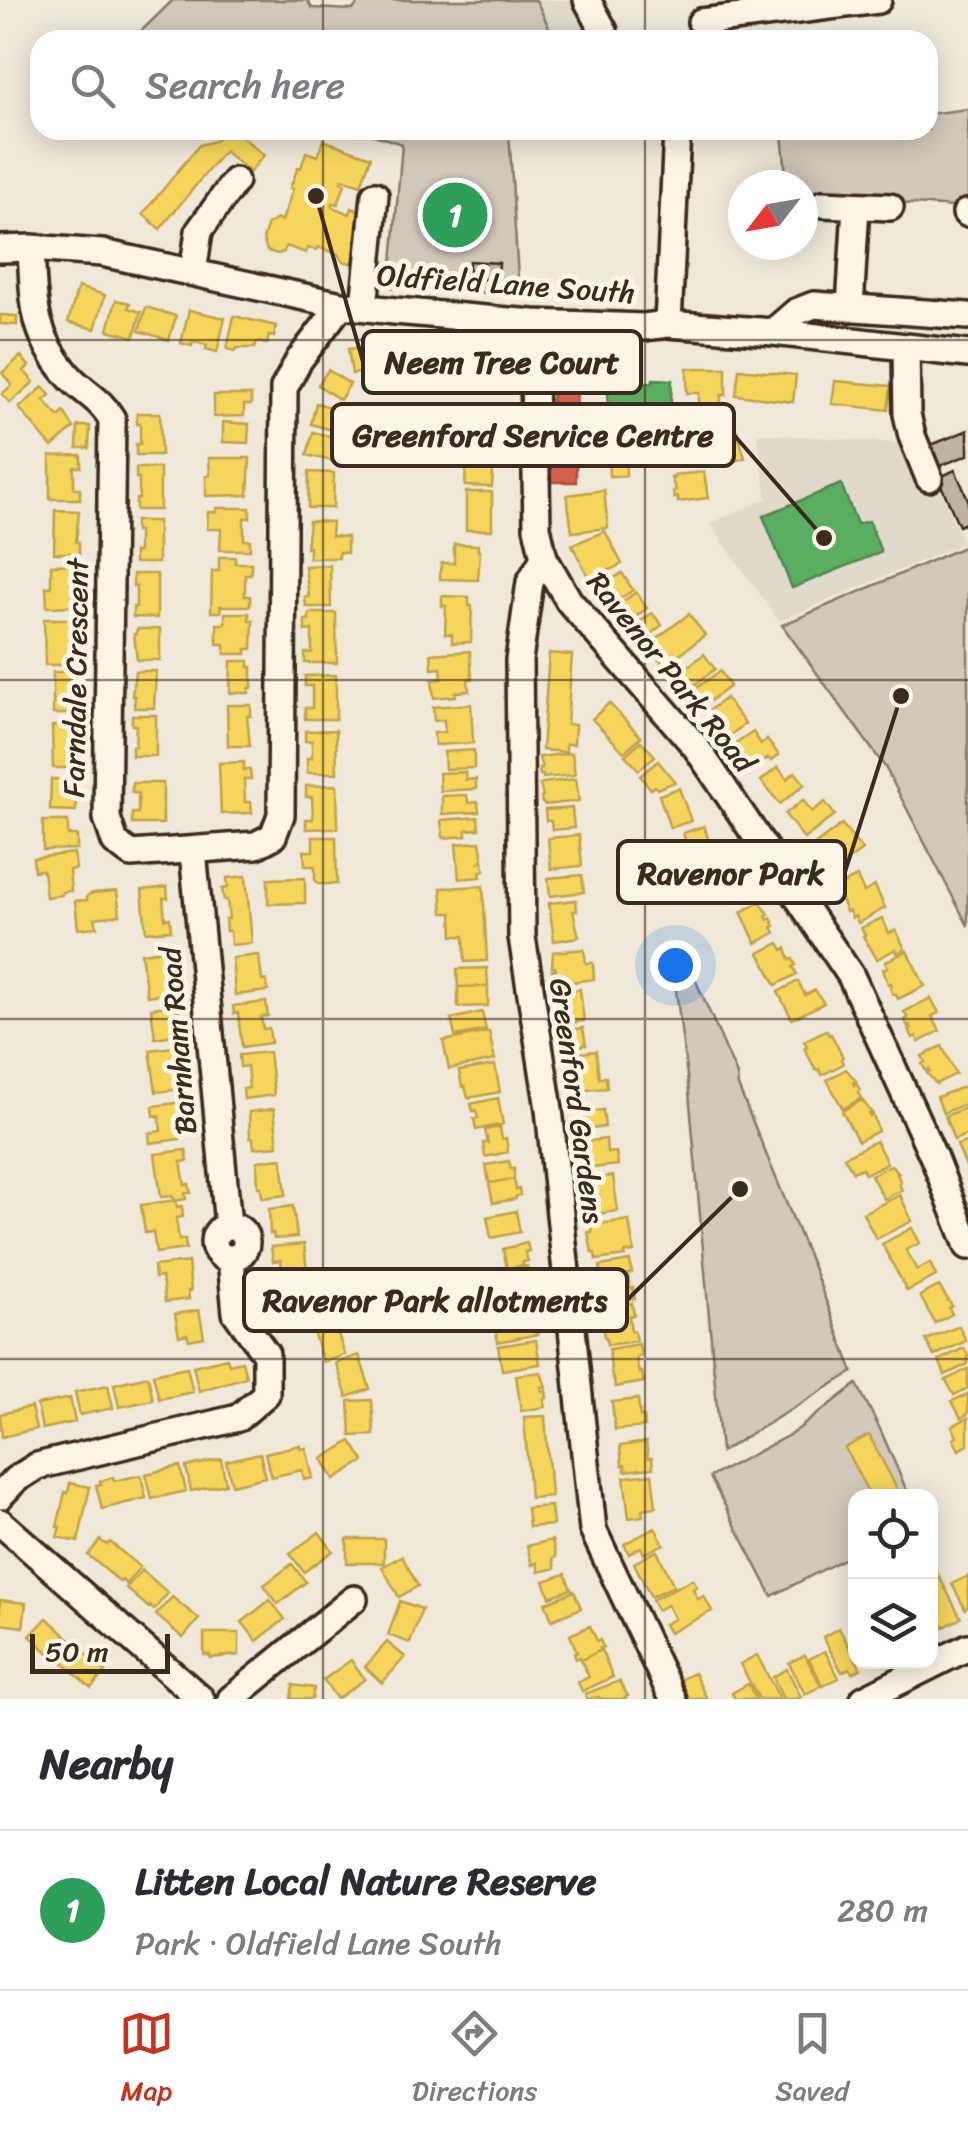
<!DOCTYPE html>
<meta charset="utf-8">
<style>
:root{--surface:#fff;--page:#f7f7f7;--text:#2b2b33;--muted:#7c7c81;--line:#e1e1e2;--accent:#c8321e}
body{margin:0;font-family:Sriracha,sans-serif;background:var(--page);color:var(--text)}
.controls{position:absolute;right:30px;bottom:30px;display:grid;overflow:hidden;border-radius:20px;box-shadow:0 5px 25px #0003}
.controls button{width:90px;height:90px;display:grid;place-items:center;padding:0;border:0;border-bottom:2px solid var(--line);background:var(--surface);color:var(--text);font:50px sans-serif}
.compass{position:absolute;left:728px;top:170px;width:90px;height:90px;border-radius:50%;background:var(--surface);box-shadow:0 5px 25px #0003;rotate:239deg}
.scale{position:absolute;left:30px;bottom:25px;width:140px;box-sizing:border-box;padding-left:10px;border:5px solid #3b2a1e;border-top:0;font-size:28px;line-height:35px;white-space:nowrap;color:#3b2a1e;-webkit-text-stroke:8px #fcf5e5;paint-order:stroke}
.you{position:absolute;left:675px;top:965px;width:35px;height:35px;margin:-25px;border:8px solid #fff;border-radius:50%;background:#1a73e8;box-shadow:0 0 0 15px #1a73e833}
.badge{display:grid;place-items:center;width:65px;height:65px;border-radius:50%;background:var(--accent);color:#fff;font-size:32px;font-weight:700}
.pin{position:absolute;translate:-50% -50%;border:5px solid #fff;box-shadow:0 2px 10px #0006}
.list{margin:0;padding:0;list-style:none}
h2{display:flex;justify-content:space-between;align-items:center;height:130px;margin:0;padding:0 40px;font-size:42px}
h2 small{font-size:32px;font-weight:400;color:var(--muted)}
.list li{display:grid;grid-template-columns:65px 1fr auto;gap:30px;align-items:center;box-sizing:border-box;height:160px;padding:0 40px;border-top:2px solid var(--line)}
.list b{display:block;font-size:38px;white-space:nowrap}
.list p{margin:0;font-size:32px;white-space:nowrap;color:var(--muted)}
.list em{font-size:32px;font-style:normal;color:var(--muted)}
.icon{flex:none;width:55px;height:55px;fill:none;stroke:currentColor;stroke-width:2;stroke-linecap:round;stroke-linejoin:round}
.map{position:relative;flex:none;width:968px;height:1699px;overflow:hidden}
.search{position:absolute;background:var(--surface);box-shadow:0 5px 25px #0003;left:30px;right:30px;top:30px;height:110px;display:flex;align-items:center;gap:25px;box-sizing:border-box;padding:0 35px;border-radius:30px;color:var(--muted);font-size:38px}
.sheet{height:290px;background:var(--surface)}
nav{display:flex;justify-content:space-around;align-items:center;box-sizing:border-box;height:140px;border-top:2px solid var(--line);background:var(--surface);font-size:28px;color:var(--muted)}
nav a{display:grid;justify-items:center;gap:5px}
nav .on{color:var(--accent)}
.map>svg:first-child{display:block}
.built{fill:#e1d9c9}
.green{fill:#d2c9ba;stroke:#867a6c;stroke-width:2.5}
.homes{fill:#f6d55c;stroke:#bea249;stroke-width:2.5}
.shops{fill:#d6604d;stroke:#a8503f;stroke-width:2.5}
.public{fill:#5aae61;stroke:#51864d;stroke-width:2.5}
.building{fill:#beb3a4;stroke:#3b2a1e;stroke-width:2.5}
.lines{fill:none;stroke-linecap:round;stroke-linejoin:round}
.minor-casing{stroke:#3b2a1e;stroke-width:32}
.minor{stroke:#fcf5e5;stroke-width:25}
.grid{fill:none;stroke:#3b2a1e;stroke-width:2.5;stroke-opacity:0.55}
.labels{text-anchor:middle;stroke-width:10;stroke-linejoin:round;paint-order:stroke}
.street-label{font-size:30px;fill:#3b2a1e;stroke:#fcf5e5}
.leader{fill:none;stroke:#3b2a1e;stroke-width:4}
.callout-dot{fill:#3b2a1e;stroke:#fcf5e5;stroke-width:4}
.callout{fill:#fcf5e5;stroke:#3b2a1e;stroke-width:4}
.callout-label{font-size:32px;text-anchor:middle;font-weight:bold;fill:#3b2a1e}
</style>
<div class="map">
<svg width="968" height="1699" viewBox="0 0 968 1699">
<rect width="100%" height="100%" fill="#f0e9d9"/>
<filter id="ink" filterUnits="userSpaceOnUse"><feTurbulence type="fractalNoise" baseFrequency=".01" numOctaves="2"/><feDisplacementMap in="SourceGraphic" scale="20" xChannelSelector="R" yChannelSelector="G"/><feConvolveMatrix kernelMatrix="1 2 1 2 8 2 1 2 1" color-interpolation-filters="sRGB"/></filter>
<g filter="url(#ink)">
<path class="built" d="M537,0h64l18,35 -5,5h-57z
M757,433l165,12 41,98 -184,78 -69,-97 57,-26z"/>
<path class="green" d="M173,0h134l5,8 41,2 7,-10h176l19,40h-423z
M968,109v99l-165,-12v-11h-16l-5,-53 19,-2h127v-16z
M358,130h151l10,165 -129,-8 12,-143z
M968,545v381l-83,-159 -103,-142z
M692,972l45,103 1,11 77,186 38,100 -132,80 -32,-360 -15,-118z
M857,1384l24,47 28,65h-53l-1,57 -83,43 -62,-119 83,-44z"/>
<path class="homes" d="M224,130h10l30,25 -14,17 -26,-21 -64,78 -17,-15 56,-69 16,-4z
M323,140l48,17 -10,28 -19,-6 -1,3 4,2 -7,20 -5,-1 -1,4 18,7 2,-6 15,6 -10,29 4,8 -3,8 -8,4 -8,-2 -4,-7 -20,-7 -1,3 -9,-2 -2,5 -20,-7 -2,6 -6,2 -11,-3 -4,-12 5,-15 10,-5 4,2 11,-32 -3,-1 8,-21 3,1 5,-16 12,4z
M78,287l27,8 -10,34 -27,-7z
M116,300l14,3 -2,5 13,4 -7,25 -26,-7z
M146,307l30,9 -7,24 -30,-9z
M189,310l36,8 -8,34 -11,-3 1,-4 -14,-3 -1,4 -11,-3z
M0,315l17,1v9l-17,-1z
M234,316l42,10 -2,11 -5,-1 -2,8 -10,-2 -2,6h-18l-1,3 -9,-2z
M364,347l4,24 -16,3 -4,-25z
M21,356l8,10 -5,5 10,11 -24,21 -8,-9 10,-9 -10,-12z
M687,368h39v27h-5v11h-22v-13h-12z
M739,369l57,6 -3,27 -57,-7z
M328,370l22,14 -10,16 -22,-15z
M835,381l56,5 -3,24 -56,-6z
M43,387l7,8 -6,5 15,17 5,-5 10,16 -22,19 -33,-39z
M214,395h37v10h-7v11l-30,1z
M316,403l25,7 -6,21 -24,-7z
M137,413h23l1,42h-25v-11h4v-21l-3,1z
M607,413l45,2v4h9v19l12,1 1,19 -49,-2 1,20h-17z
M223,422l26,2 -1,19 -25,-1z
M78,426h12l-1,22h-12z
M737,430l8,28 -22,6 -8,-28z
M313,432l29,7 -6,23 -29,-7z
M81,455v12h-7v21h6v11h-30v-43z
M209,458h41l-2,37 -42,1v-20l4,-1z
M466,466l27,1 -1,20 -27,-1z
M136,468h24v42h-24v-11h3v-21h-3z
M309,472l25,1 -1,35h-25z
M704,472l4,26 -30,4v-5l-4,1 -1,-6 3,-1 -5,-13h3v-3z
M604,490l4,38 -36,4 -5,-37z
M466,492h26v38h-26z
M217,508h33v10h-6v22h6v10h-30l1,-21h-14l1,-17h9z
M55,510l24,1 -3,31h3v11h-25z
M135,521h23v42h-24v-11h4v-21l-3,1z
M309,521l23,1 -1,14 16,1v16l-8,-1v6h-30v-11l-3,1z
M605,531l17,33 -32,16 -18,-35z
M454,544l24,1v6h2l-2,29 -38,-1 1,-16h13z
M219,557h16v6h16v11h-6v22h5v10h-30l1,6h-10l1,-41h7z
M78,564l-2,16h-5l1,16h6v10l-31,1 -1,-20h5v-22z
M330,565l1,42h-25l-1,-10h4l-4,-31z
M622,573l11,17 -23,16 -11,-18z
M133,574h24v44l-24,-1v-10h3v-21h-3z
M636,592l11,16 -22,17 -12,-16z
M442,596l27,1v9h3l-1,36 -19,1v-9h-7l1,-28h-4z
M225,613h24v7h4l-1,29h-6v5h-21v-10h-8v-20h8z
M309,613h27l1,50h-32v-10h7v-23l-7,1v-11h4z
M652,613l10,12 -19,15 -10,-13z
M689,614l16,21 -41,31 -16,-21z
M44,619h33v10h-4l1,20h4l-3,16h-30z
M137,629h23v31h-23l-3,-26h2z
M470,651l2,28h-4l1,12 -14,1 1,4 -22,2 -2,-18 10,-1 -1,-11 -9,1 -1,-15z
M549,653l23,2 -5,69 8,1 -1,19h-8v8l-24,-2z
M704,654l11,15 -27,21 -11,-15z
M231,661h18v6h3v21h-3v5h-19z
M135,671h21l-2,37h-20l1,-12h-3z
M720,671l10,15 -28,21 -11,-15z
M53,672h25v11h-4v20h3v11h-24z
M336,675v44h-31v-11h7v-22h-7v-10z
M726,698l19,26 -17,13 -20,-26z
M609,703l32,34 -17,15 -32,-33z
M471,704l2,39 -38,2 -1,-12 11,-1 -1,-12 -10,1 -1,-14z
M227,705h24v11h-4l3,30h-22z
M132,715h24v41h-24v-10h3l1,-21h-4z
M52,726h26l-1,11h-4v20h3v11h-23z
M336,730l1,43h-30v-15h5v-17h-7v-10z
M753,732l8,12 6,-4 12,15 -8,6 -3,-3 -16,13 -18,-26z
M641,741l14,15 -16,14 -14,-15z
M474,750v18l-29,1 -1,-17z
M572,753l3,22 -32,3v-3h-3l-1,-7h3l-3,-11z
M658,761l17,21 -18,7 -2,-3 -4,3 -11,-13z
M244,762v8h6l1,9h-7l1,23h6l1,11 -31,1 -2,-51z
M778,767l9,12 8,-7 10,12 -25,20 -19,-23z
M465,772l1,8 10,-1v10l-36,2 -1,-18z
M51,779l28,1v7h-3v24l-26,-1z
M576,779l3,22 -34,4 -3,-2 -1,-6 2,-1 -3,-11 3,-2z
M132,783h31v41h-31v-11h6v-20h-6z
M337,785l1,43 -32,1v-10h7l-1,-22h-6v-11z
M679,788l12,33 -21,7 -11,-33z
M467,795l1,8 10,-1 1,10 -37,2v-18z
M803,800l9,12 13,-10 10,13 -31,24 -19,-25z
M572,808l2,20 -22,2 -1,-9h-5l-1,-11z
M478,817l1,12 -13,1v6l-23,2 -2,-18z
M43,821h25v14h9v14l-34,1z
M842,824l20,26 -34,25 -20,-25z
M704,826l9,28 -21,7 -9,-28z
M579,835l3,31 -31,3 -3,-31z
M313,837h23l1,47h-18l-4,-4v-14h-10l-1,-15h9z
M480,842l3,16 -3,4 3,-1 1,9 -4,1 1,6 -22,2 -3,-35z
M74,853l2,16 -7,1 2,21 -9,1v3l-16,2 -3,-27 -9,1 -1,-13z
M582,875l2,17 -34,4 -2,-18z
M246,876l6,67 -21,2 -1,-14h-4l-1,-12h4l-2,-19h-3l-2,-11 6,-1 -1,-10z
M857,877l7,15 11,-6 10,22 -27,15 -3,-7 -3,2 -3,-7 -3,1 -10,-25z
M305,878v25l-37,1v-25z
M483,886l4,75 -22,1 -1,-26h-11l-1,-23h-9l-2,-25z
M167,887l1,11h-5l2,21 5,-1 1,12 -25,2 -4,-42z
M117,891l3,24 -25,3 2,9 -19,2 -3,-28 12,-1v-4l6,-3z
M576,900l1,11h-4l6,26 -25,4 -5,-38z
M760,902l9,12 -3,2 2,4 3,-2 4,8 -3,1 3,6 -19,10 -15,-31z
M882,918l7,15 7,-3 9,19 -8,4 -1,-4 -19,10 -14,-23 2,-1 -4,-7z
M779,943l4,7 3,-2 4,12 3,-1 3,6 -3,2 4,7 -21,11 -17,-32z
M172,949l1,10h-3l1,6 -5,1 3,16 6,-1 1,10 -29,5 -6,-43z
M584,949l2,14h7l1,16 -37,5 -1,-6h-3l-1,-8h4l-1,-3h-3l1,-15z
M907,951l18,35 -27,13 -2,-5 -3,1 -3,-8 2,-1 -1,-3 -3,1 -5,-15 5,-2 -3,-5z
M259,955l3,26 4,-1 2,11 -33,4 -3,-37z
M487,968l1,18 -30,1 -1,-18z
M798,981l7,14 10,-5 9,13 -32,16 -14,-27z
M488,986v20l-30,1v-20z
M580,989l4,32 -23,3 -1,-7h-3l-1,-8h3v-3h-3l-1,-7h3v-7z
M931,998l8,15 -7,3 8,15 -21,11 -3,-6 -3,2 -4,-8 3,-1 -2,-4 -2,2 -3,-7 3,-2 -4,-6z
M266,1002l2,14 -7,1 2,12 6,-1 2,15 -29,4 -4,-34 -4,1 -1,-8z
M176,1005v5l3,-1 3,23 -2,2 -25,4 -4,-30z
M482,1012l4,18 -31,6 -4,-17z
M583,1028l3,17 -23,4 -4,-15 2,-3z
M826,1030l3,5 2,-1 12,23 -2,2 2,5 -21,11 -3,-6 -3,1 -12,-22 3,-2 -3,-5z
M489,1032l6,28 -46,9 -6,-28z
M180,1046l1,10 -6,1 3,23 5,-1 2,10 -29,3 -6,-42z
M942,1046l14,28 -20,10 -9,-11 3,-2 -1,-2 -3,2 -4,-7 3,-2 -3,-6z
M596,1051l3,27 7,-1 1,11 -30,3 -1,-8 -5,1 -2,-22 2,-1v-7z
M269,1052l5,43 -30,4 -1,-10 6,-1 -2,-22 -7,1 -1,-12z
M495,1065l5,27 -32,6 -3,-12 -3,1 -3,-16z
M846,1069l10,12 -3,1 1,3 2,-2 4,7 -2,2 3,6 -18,11 -16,-29z
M968,1085v18l-25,10 -6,-16z
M498,1098l5,26 -27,6 -2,-11 4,-1 -2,-8 -3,1 -2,-7z
M862,1100l10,13 -3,1 1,3 3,-2 5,16 -20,10 -16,-30z
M184,1102l5,23 -10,1 1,13 -30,4 -1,-10 12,-2 -2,-16 -5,1 -1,-10z
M968,1107v27l-14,6 -9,-24z
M274,1109l4,37 -24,2 -1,-10h-3l-1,-26z
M603,1110l2,17 -27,4 -2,-12h4l-1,-6z
M500,1127l2,12 4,-1 2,14 -23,5 -2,-14h5l-3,-13z
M606,1139l1,14 9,-1 2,13 -35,4v-27z
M876,1141l11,22 -22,11 -3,-6 -9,4 -9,-15z
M968,1141v30l-11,-26z
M186,1150l2,11 -7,1 4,23 4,-1 2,9h-6l1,6 -12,2 -1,-5 -12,1 -6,-43z
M282,1158l4,37 -24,3 -1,-11h-3l-1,-26z
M509,1161l2,8 3,-1v11l-25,4 -3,-18z
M891,1165l8,8 -2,1 4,9 -2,1 3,6 -18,9 -13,-24z
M613,1176l5,35 -29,4 -4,-36z
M514,1179l2,11 3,-1 1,6 -4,1v3l-23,4 -4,-20z
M900,1195l12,26 -36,18 -13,-26z
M176,1200l1,7 5,-1 1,11 -7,1 3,22 6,-1 1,10 -30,4 -3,-21 -8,1 -4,-28z
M293,1206l4,31 -23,2 -1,-6 -3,1 -1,-25z
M516,1211l4,21 -29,6 -4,-21z
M629,1220l5,32 -9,1v3l-29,4 -1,-7h-3l-4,-21h4l-1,-7z
M912,1228l8,15 -14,7 11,20 13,-7 6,13 -29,15 -25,-47z
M527,1243l2,8 -4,1 3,9 -5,1v3l-16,4 -4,-20z
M304,1244l3,27 -25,3 -1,-14 -8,1 -2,-14z
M630,1261l2,12 -4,1 2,15 3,-1 2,11 -29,4 -1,-7h-2l-3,-30z
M188,1262l3,29h-3l1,8 -24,3 -3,-25 -7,1 -1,-12z
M527,1266l4,18 -21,5 -4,-18z
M939,1286l13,20 -3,2 3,6 -17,9 -15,-27z
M632,1303l2,12 -5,1 2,15h3l2,10 -29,4 -1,-8h-2l-3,-29z
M534,1309l4,25 -40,8 -4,-22z
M199,1310l5,27 -15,3 -2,-6 -8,2 -4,-22z
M334,1322l11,33 -22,7 -11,-33z
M959,1326l7,15 -32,15 -8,-16z
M536,1340l4,24 -38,6 -4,-24z
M639,1344l2,12 -5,1 3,16 3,-1 2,10 -29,5 -1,-8h-2l-3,-30z
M964,1348l4,7v9l-23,11 -6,-15z
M359,1355l11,34 -23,8 -11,-34z
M227,1358l2,6 13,-3 4,16 -47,14 -6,-25z
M187,1367l6,25 -34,7 -6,-25z
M968,1369v19l-14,7 -8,-15z
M541,1372l5,15h-5l1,4 4,-1 1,8 -3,1 1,8 -24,4 -5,-36z
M148,1376l5,24 -34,7 -5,-23z
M108,1385l5,23 -33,7 -5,-23z
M968,1394v20l-7,4 -9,-17z
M70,1398l5,24 -33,7 -5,-24z
M638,1399l2,18h4l1,10 -30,3 -3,-28z
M372,1400l2,35 -23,1 -2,-35z
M31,1407l5,22 -34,8 -2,-23z
M545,1416l6,80 -21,2 -6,-81z
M968,1418v27l-9,5 -6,-11 4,-2 -5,-11z
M869,1435l28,54 -14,7h-13l-25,-48z
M351,1441l13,20 -30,18 -12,-20z
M646,1442l2,16h4l1,10 -28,3v-6h-3l-2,-19z
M300,1445l1,4 5,-1 7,30 -9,2 -2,-10 -31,7 -6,-24z
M260,1453l5,24 -33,8 -6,-24z
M221,1459l5,25 -35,7 -5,-24z
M180,1466l6,25 -34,8 -6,-25z
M652,1474l4,33 -14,2 1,7 -14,2 -5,-41z
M141,1475l5,23 -44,11 -6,-24 5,-1 -1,-3 13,-4 1,4z
M70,1483l20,4 -12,55 -21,-5 3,-10h-3l8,-35 3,1z
M551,1506l2,19 -24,2 -2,-19z
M655,1528l9,16 -20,10 -3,-7 -12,7 -5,-10z
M319,1532l14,19 -29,21 -14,-18z
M347,1539h37v24h-37z
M100,1540l7,5 3,-3 30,25 -14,17 -4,-4 -2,2 -32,-27z
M552,1540l4,17 -3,1 2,10 -16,4 -2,-9 -5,2 -5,-19z
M657,1551l17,35 -23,11 -17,-34z
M402,1556l16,30 -19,11 -17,-30z
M292,1564l14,18 -28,22 -14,-19z
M935,1569l26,49 -17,9 -14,-28v-27z
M142,1570l26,23 -14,17 -4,-4 -1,2 -23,-20z
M565,1574l6,15 -21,8 -6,-16z
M968,1576v31l-3,2 -13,-25z
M693,1579l4,8 -4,2 5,10 6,-3 8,15 -43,22 -5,-9 10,-5 -7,-14 -10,5 -5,-10z
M574,1591l7,17 -29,12 -7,-17z
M172,1597l27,22 -16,19 -27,-23z
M0,1600l26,3 -3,24 -23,-3z
M270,1600l15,19 -28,22 -15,-19z
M400,1601l22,8 -12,34 -22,-8z
M47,1618l26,24 -17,18 -26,-24z
M590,1626l7,15 3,-1 3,7 -3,1 1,2 -20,10 -1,-3 -4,2 -2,-6 3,-1 -7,-17z
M839,1628l22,41 -9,4 -2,-5 -8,4 -19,-35z
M204,1633h35v22l-29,3v-3h-6z
M387,1642l18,15 -23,26 -17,-16z
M78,1646l28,25 -15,17 -28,-25z
M601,1650l12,27 -31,14 -4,-9 11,-5 -8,-17z
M825,1651l14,27 -16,8 -14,-27z
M757,1655l23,44h-21l-19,-35z
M805,1655l16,31 -16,8 -16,-31z
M351,1660l14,19 -28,20 -14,-19z
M787,1669l14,28 -5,2h-13l-10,-22z
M694,1673l13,26h-19l-9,-19z
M619,1681l9,15 -3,1 1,2h-26l-1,-2 -12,2 -2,-5z
M748,1684l8,15h-21l-3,-6z
M293,1685l21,3 -2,11h-21z"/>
<path class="shops" d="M553,359h24l-1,123h-25z"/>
<path class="public" d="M653,379l19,1 -2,40 -18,-1v-4l-45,-2 2,-33 44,3z
M841,484l16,40 12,-3 12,31 -89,36 -29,-72z"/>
<path class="building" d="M469,261l30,2 -1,17 -30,-2z
M968,430v25l-33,13 -9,-21z
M955,470l13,29v23l-9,4 -21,-48z"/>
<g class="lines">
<defs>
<path id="minor" d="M587,0l17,31
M701,22l177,-22
M823,204l67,3
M966,213h2
M31,248c3,53 0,83 36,126 16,19 31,22 45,45l-5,399 8,24 16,12 125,-9 17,-9 8,-21 3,-427 15,-28 42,-55
M0,249l31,-1 71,5 239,52 54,6 138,12 111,4 24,-3 105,8 195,22
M193,273l6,-42 36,-50
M364,307l11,-112
M850,308l6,-102
M533,323l4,204 7,31 25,43 127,146 155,229 83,182 34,88
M668,324l9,-194
M773,332l23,-20 18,-7 154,11
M906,347l1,67 5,22 17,42
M544,558l-14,24 -11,78 3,277 27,172 44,421 80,169
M193,851l35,375
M214 1242a16 16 0 1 1 32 0a16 16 0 1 1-32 0Z
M0,1496l15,-16 22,-14 201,-48 28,-24v-40l-30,-41 -5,-54
M0,1522l201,177
M231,1699l123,-100
M864,1699l104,-52"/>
</defs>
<use href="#minor" class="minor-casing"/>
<use href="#minor" class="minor"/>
</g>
</g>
<path class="grid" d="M323,0v40M645,0v40M323,130v1569M645,130v1569M0,340h968M0,680h968M0,1019h968M0,1359h968"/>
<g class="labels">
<g class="street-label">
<text transform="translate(506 284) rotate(4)" y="10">Oldfield Lane South</text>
<text transform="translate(671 672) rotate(51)" y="10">Ravenor Park Road</text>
<text transform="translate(76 678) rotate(-89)" y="10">Farndale Crescent</text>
<text transform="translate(178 1041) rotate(-95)" y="10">Barnham Road</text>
<text transform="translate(577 1101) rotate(82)" y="10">Greenford Gardens</text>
</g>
</g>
<path class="leader" d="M316 196L363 362M824 538L734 435M901 696L845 872M740 1189L627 1300"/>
<g class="callout-dot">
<circle cx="316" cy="196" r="10"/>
<circle cx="824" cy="538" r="10"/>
<circle cx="901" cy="696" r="10"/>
<circle cx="740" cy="1189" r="10"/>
</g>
<g class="callout">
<rect x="363" y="331" width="278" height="62" rx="10"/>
<rect x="332" y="404" width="402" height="62" rx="10"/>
<rect x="618" y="841" width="227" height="62" rx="10"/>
<rect x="244" y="1269" width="383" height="62" rx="10"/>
</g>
<g class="callout-label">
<text x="502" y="373">Neem Tree Court</text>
<text x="533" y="446">Greenford Service Centre</text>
<text x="731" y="884">Ravenor Park</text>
<text x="435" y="1311">Ravenor Park allotments</text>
</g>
</svg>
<div class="controls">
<button><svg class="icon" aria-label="locate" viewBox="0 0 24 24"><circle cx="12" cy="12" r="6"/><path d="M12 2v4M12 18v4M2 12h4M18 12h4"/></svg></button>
<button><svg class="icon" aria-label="layers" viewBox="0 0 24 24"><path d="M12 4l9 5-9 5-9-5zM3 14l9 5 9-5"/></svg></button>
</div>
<svg class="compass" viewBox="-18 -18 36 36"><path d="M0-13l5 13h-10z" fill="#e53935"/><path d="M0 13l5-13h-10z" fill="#7c7c81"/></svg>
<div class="scale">50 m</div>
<div class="you"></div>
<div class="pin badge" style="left:455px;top:215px;background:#2e9e5b">1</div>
<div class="search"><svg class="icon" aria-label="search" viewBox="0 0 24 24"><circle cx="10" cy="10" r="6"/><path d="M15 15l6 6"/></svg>Search here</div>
</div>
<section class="sheet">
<h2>Nearby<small></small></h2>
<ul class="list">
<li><span class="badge" style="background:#2e9e5b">1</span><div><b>Litten Local Nature Reserve</b><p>Park · Oldfield Lane South</p></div><em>280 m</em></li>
</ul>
</section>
<nav>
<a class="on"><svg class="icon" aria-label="map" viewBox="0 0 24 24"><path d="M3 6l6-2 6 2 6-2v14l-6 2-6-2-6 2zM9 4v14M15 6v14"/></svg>Map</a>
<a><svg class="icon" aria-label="directions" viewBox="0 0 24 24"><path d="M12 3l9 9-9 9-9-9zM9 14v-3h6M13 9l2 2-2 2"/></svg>Directions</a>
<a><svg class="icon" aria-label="saved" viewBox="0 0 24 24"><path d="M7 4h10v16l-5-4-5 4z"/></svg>Saved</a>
</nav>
